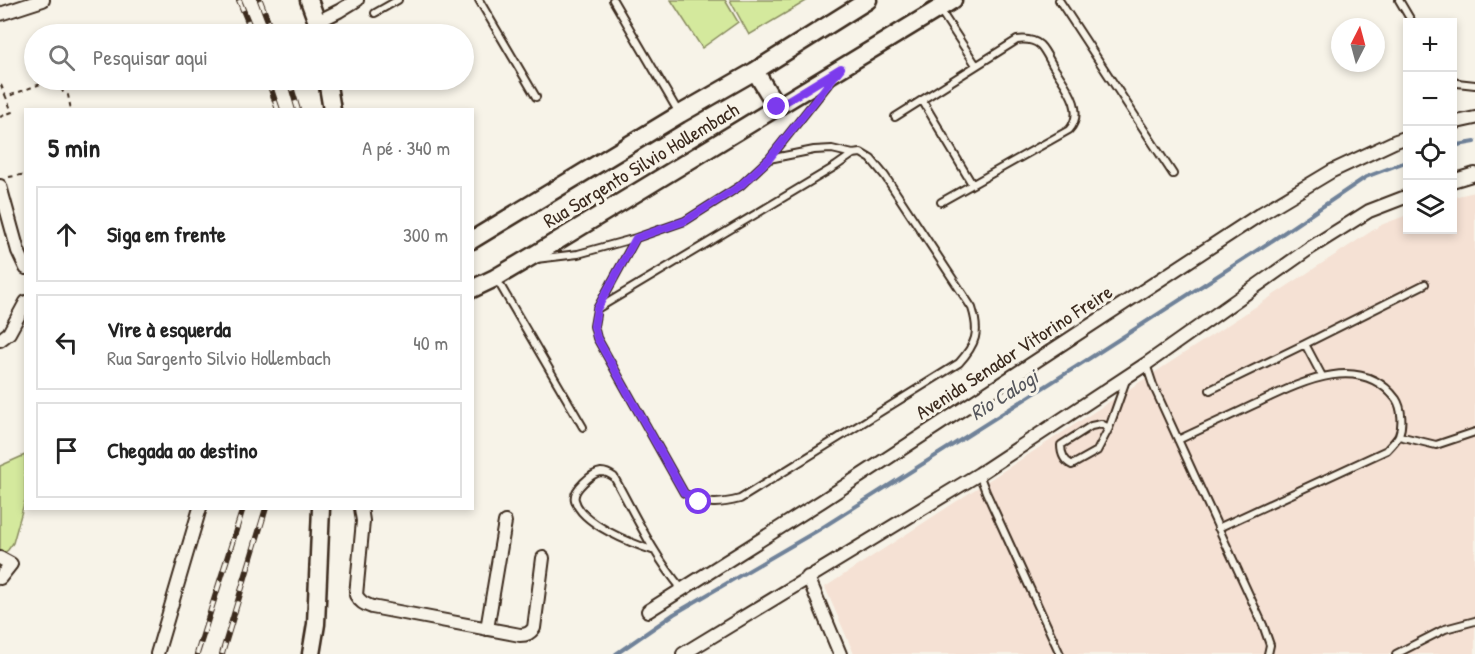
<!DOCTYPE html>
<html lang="pt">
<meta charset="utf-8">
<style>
:root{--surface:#fff;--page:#f6f6f6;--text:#222;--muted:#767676;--line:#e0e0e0}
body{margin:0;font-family:"Patrick Hand",sans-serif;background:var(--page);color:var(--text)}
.controls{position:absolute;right:18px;top:18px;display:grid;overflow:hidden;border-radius:0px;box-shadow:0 3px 9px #0003}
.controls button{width:54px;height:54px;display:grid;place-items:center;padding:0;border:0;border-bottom:2px solid var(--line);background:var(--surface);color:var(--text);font:30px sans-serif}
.compass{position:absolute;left:1331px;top:18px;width:54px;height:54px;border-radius:50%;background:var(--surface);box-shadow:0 3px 9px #0003;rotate:6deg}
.stop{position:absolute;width:18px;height:18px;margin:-14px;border:4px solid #7c3aed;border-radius:50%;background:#fff}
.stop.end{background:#7c3aed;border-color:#fff;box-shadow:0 2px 6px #0008}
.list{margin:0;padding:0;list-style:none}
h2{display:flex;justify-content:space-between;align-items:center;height:78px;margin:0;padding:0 24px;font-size:26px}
h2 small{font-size:20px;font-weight:400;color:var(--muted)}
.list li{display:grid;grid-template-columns:39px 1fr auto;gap:18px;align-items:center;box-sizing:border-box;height:96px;margin:0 12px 12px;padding:0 12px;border:2px solid var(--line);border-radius:0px}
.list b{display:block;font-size:22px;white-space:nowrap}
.list p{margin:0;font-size:20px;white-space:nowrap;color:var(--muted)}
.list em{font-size:20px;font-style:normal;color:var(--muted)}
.icon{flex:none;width:33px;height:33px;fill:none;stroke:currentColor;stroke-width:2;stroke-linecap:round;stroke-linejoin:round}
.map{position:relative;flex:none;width:1475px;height:654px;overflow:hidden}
.search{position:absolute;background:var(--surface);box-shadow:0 3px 9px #0003;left:24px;top:24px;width:450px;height:66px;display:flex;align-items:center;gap:15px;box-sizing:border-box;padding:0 21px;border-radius:33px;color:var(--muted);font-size:22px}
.panel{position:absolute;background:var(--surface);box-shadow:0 3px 9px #0003;left:24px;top:108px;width:450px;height:402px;border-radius:0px}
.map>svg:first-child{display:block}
.built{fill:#f5e1d4}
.green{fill:#d4e99d;stroke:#888a5e;stroke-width:1.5}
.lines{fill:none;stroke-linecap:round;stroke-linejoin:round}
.stream{stroke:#6f8299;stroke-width:4}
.service-casing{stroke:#3b2a1e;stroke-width:10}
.minor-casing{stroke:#3b2a1e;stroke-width:16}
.secondary-casing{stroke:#3b2a1e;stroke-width:21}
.path{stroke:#3b2a1e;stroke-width:2;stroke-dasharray:4.5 4.5;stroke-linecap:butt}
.service{stroke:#f7f3e8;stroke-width:6}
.minor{stroke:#f7f3e8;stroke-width:12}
.secondary{stroke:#f7f3e8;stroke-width:16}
.rail-casing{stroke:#3b2a1e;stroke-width:6}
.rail{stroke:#f7f3e8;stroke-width:4;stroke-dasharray:11;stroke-linecap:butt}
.route{stroke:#7c3aed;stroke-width:8}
.labels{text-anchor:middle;stroke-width:6;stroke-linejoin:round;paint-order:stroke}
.street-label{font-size:20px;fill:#3b2a1e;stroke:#f7f3e8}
.water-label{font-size:21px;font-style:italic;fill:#55565c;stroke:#f7f3e8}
</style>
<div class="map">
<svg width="1475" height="654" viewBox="0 0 1475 654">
<rect width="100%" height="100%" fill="#f7f3e8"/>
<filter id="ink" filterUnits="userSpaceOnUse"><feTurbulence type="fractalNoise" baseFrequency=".0167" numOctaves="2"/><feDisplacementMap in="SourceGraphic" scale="12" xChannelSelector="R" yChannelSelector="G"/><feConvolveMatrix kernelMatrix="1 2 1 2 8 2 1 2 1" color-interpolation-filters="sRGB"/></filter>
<g filter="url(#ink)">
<path class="built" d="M1475,192v462h-621l-29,-67 556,-362 26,-10 1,15h44l1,-33z"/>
<path class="green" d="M671,0h54l13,22 -36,26z
M730,0h78l-59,35z
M25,455v45l-12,43 -5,7 -8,6v-90z"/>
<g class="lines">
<path class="stream" d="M1452,146l23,-4
M616,654l58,-40 146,-85 270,-171 183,-118 93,-63 42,-16"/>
<defs>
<path id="service" d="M479,0l57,97
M613,0l66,113
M1059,0l114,174
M1399,0l13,22
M940,10l36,55
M375,13l23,-13
M1452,81l5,2 18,2
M922,100l50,84
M895,117l122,-77c8,-1 16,-1 23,5 5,5 9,14 13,21 11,18 34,44 16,64l-128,72
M636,238l-39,71 -3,17 3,12 87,155c21,12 33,12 56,6l219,-136c17,-19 21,-30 13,-55l-87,-132 -14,-17 -10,-6 -8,1 -21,-5 -18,1 -45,9
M536,259l42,-5 58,-16 49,-17 55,-35 29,-27 62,-78
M496,278l87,149
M597,309l239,-143 17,-12
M1305,344l120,-60
M1146,364l7,21 110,240 7,20 -2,9
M1210,390l95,-46 17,32
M1109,428l-8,-4 -10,2 -30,19c0,8 3,16 11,20l25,-14 12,-23 17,-48
M1399,436l37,9 39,-13
M1178,440c25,-12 50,-23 75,-35 43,-20 106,-55 143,-6 6,9 7,26 3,36 -2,5 -8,10 -12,15l-169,78
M979,474l7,18 74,162
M655,551c-22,-7 -74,-27 -80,-51 -3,-10 17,-27 26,-28 6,0 9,2 13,5 21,38 40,79 68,112
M1396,654l49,-25 30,-8"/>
<path id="minor" d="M0,14l43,-14
M317,22l22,-11 18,-11
M1452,123l23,-5
M1452,181l23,-7
M0,186l18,65 8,17
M0,340l9,-7 17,-31
M361,508l2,13 -7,74c4,7 8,9 16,12l148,28c7,0 10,-2 14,-7l9,-70
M0,558l11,6 -11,14
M808,577l32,77
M648,611l174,-110 440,-288 70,-42 64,-30 12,-4
M487,629l18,-107
M157,654l43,-146
M683,654l296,-180 167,-110 164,-116 59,-37 39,-15"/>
<path id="secondary" d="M309,0l8,22 2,12
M755,71l22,36
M327,80l5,30
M472,240l208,-126 75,-43 113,-71
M472,289l23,-11 39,-23 419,-255
M311,654l5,-30 5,-116"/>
</defs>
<use href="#service" class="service-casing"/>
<use href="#minor" class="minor-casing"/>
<use href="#secondary" class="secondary-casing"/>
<path class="path" d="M58,80l5,12 5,3 3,15
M1,85l5,12 45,-17
M0,117l12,-5 -6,-15
M9,177l17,-3"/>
<use href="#service" class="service"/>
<use href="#minor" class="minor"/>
<use href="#secondary" class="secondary"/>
<defs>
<path id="rail" d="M239,0l14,34
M260,0l13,34
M268,80l10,30
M289,80l9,30
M197,654l46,-146
M222,654l44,-146"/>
</defs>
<use href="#rail" class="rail-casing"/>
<use href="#rail" class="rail"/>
</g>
</g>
<g class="lines" filter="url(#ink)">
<path class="route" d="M699,502l-15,-9 -87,-155 -3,-12 3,-17 39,-71 49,-17 55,-35 29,-27 72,-91 -64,39"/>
</g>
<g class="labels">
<g class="street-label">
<text transform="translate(641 165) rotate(-31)" y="7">Rua Sargento Silvio Hollembach</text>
<text transform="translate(1014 352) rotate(-33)" y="7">Avenida Senador Vitorino Freire</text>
</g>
<g class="water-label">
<text transform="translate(1004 395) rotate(-32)" y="7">Rio Calogi</text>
</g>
</g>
</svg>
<div class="controls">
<button>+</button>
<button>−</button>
<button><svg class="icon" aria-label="locate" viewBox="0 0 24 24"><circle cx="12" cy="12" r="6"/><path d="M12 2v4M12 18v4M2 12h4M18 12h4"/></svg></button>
<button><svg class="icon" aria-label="layers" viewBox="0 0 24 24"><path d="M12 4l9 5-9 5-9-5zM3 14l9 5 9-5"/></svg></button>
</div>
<svg class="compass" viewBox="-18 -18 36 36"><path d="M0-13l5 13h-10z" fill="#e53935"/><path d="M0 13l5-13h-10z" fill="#767676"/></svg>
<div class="stop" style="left:699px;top:502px"></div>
<div class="stop end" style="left:777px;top:107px"></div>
<div class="search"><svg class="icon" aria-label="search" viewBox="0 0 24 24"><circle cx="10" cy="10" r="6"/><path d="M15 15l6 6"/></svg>Pesquisar aqui</div>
<section class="panel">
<h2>5 min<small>A pé · 340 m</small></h2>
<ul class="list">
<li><svg class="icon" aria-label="ahead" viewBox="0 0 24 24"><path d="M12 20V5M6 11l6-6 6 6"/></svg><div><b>Siga em frente</b></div><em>300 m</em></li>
<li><svg class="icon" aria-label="left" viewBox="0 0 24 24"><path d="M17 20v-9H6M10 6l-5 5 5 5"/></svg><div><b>Vire à esquerda</b><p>Rua Sargento Silvio Hollembach</p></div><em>40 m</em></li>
<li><svg class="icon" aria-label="arrive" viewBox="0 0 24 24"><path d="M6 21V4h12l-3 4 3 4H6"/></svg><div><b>Chegada ao destino</b></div></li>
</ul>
</section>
</div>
